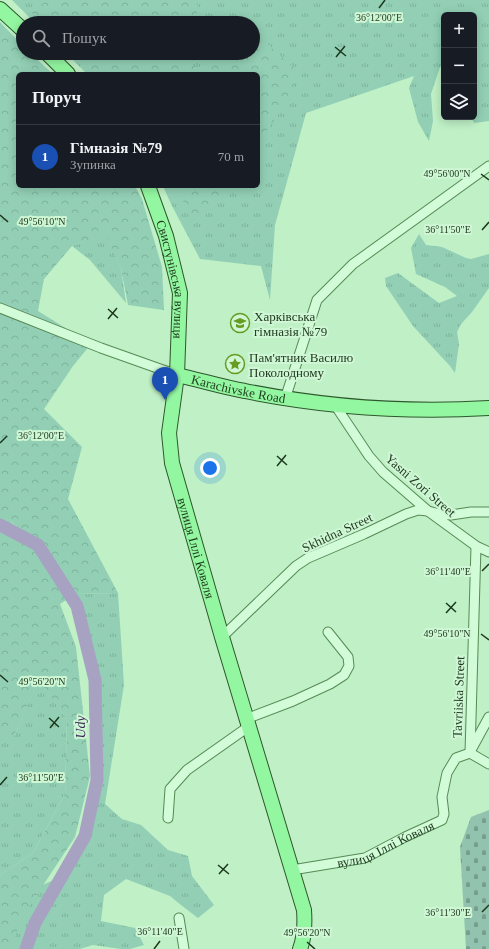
<!DOCTYPE html>
<html lang="uk">
<meta charset="utf-8">
<style>
:root{--surface:#171b24;--page:#20242c;--text:#f1f3f6;--muted:#9ea1a6;--line:#363941;--accent:#669c22}
body{margin:0;font-family:"Times New Roman",serif;background:var(--page);color:var(--text)}
.controls{position:absolute;right:12px;top:12px;display:grid;overflow:hidden;border-radius:6px;box-shadow:0 2px 10px #0003}
.controls button{width:36px;height:36px;display:grid;place-items:center;padding:0;border:0;border-bottom:1px solid var(--line);background:var(--surface);color:var(--text);font:20px sans-serif}
.you{position:absolute;left:210px;top:468px;width:14px;height:14px;margin:-10px;border:3px solid #fff;border-radius:50%;background:#1a73e8;box-shadow:0 0 0 6px #1a73e833}
.badge{display:grid;place-items:center;width:26px;height:26px;border-radius:50%;background:var(--accent);color:#fff;font-size:13px;font-weight:700}
.pin{position:absolute;translate:-50% -33px;filter:drop-shadow(0 1px 2px #0008)}
.pin::after{content:'';position:absolute;top:21px;width:14px;height:12px;background:inherit;clip-path:polygon(0 0,100% 0,50% 100%)}
.list{margin:0;padding:0;list-style:none}
h2{display:flex;justify-content:space-between;align-items:center;height:52px;margin:0;padding:0 16px;font-size:17px}
h2 small{font-size:13px;font-weight:400;color:var(--muted)}
.list li{display:grid;grid-template-columns:26px 1fr auto;gap:12px;align-items:center;box-sizing:border-box;height:64px;padding:0 16px;border-top:1px solid var(--line)}
.list b{display:block;font-size:15px;white-space:nowrap}
.list p{margin:0;font-size:13px;white-space:nowrap;color:var(--muted)}
.list em{font-size:13px;font-style:normal;color:var(--muted)}
.icon{flex:none;width:22px;height:22px;fill:none;stroke:currentColor;stroke-width:2;stroke-linecap:round;stroke-linejoin:round}
.map{position:relative;flex:none;width:489px;height:949px;overflow:hidden}
.search{position:absolute;background:var(--surface);box-shadow:0 2px 10px #0003;left:16px;top:16px;width:244px;height:44px;display:flex;align-items:center;gap:10px;box-sizing:border-box;padding:0 14px;border-radius:22px;color:var(--muted);font-size:15px}
.panel{position:absolute;background:var(--surface);box-shadow:0 2px 10px #0003;left:16px;top:72px;width:244px;height:116px;border-radius:6px}
.map>svg:first-child{display:block}
.grass{fill:url(#grass-tufts)}
.forest{fill:url(#forest-crowns);fill-rule:evenodd}
.cemetery{fill:url(#cemetery-stones)}
.lines{fill:none;stroke-linecap:round;stroke-linejoin:round}
.river{stroke:#a7a2c2;stroke-width:13}
.minor-casing{stroke:#578a56;stroke-width:11}
.primary-casing{stroke:#2e572b;stroke-width:16}
.minor{stroke:#d2fbd8;stroke-width:9}
.primary{stroke:#93f7a1;stroke-width:14}
.ticks{fill:none;stroke:#1d381c;stroke-width:1.5}
.labels{text-anchor:middle;stroke-width:4;stroke-linejoin:round;paint-order:stroke}
.street-label{font-size:13px;fill:#1d381c;stroke:#cff7d5}
.poi-label{font-size:13px;fill:#1d381c;stroke:#cff7d5;text-anchor:start}
.water-label{font-size:14px;font-style:italic;fill:#3c2a59;stroke:#cff7d5}
.ticks-label{font-size:10px;text-anchor:middle;fill:#1d381c;stroke:#cff7d5;stroke-width:4;stroke-linejoin:round;paint-order:stroke}
</style>
<div class="map">
<svg width="489" height="949" viewBox="0 0 489 949">
<defs>
<pattern id="grass-tufts" width="24" height="20" patternUnits="userSpaceOnUse"><rect width="24" height="20" fill="#92cfb5"/><path d="M3 7l-1-3M5 7V3M7 7l1-3M15 17l-1-3M17 17v-4M19 17l1-3" fill="none" stroke="#7db29b"/></pattern>
<pattern id="forest-crowns" width="20" height="18" patternUnits="userSpaceOnUse"><rect width="20" height="18" fill="#92cfb5"/><path d="M2 6a3 3 0 1 1 6 0M12 15a3 3 0 1 1 6 0" fill="none" stroke="#7db29b"/></pattern>
<pattern id="cemetery-stones" width="16" height="16" patternUnits="userSpaceOnUse"><rect width="16" height="16" fill="#92c3ae"/><path d="M2 7V4a2 2 0 0 1 4 0v3zM10 15v-3a2 2 0 0 1 4 0v3z" fill="#779f8d"/></pattern>
</defs>
<rect width="100%" height="100%" fill="#bff0c6"/>
<path class="grass" d="M12,0h477v121l-15,2 -3,-6h3v-102h-30v51l-4,1 -9,27 2,27 -4,20 -11,-19 -9,-34 5,-12 -108,37 -31,112 -5,75 -9,-34 -61,-7 -29,-55 -8,-18h95v-112h-171l-21,-21h187v-30h-218z
M106,234l15,34 5,35 -36,-43 -18,-14z
M419,234l7,11 16,2 24,11 5,1 18,-5v34l-17,24 -11,12 -4,8 2,12 -4,29 -5,-7 -37,-40 -27,-40 -1,-8 13,-5 41,30 18,-7 -12,-9 -29,-13 -5,-26z
M118,593l6,92 -19,119 17,15 19,6 27,25 20,6 4,20 22,29 -16,13 -17,-13 -11,-9 -44,-17 -22,16 -3,26 34,7 9,17 -14,4h-9l-28,-4 -13,4h-51l9,-25 51,-83 14,-73 -3,-75 -25,-99z
M39,679l28,40 -2,75 -32,59 -33,22v-142l14,3z
M58,878l-27,46 -8,25h-23v-45z"/>
<path class="forest" d="M49,0h146l4,9 -8,14h-148l-13,-12z
M0,22l23,24v7h7l23,21h-35v112h117l7,13 20,68 2,43 -36,-5 -7,-37 -15,-33 -34,11 -28,33 -6,32 53,33 -18,22 -29,43 38,38 -14,52 50,94 -43,1 -15,10 16,43 14,129 -15,61 -51,77 -14,35h-10v-74l33,-22 32,-59 2,-75 -28,-39 -25,56h-14zM9,519l13,14 37,34 14,25 -41,-45z
M253,37l16,8 32,30 -24,41 -19,28v-70h-163l-20,-21h117l-3,8 11,12 14,-7 1,-13h38z
M175,186h65l-45,37z"/>
<path class="cemetery" d="M489,810v139h-23l-6,-102 11,-30z"/>
<g class="lines">
<path class="river" d="M0,525l38,20 39,61 18,74 2,100 -12,56 -50,87 -9,26"/>
<defs>
<g id="minor">
<path d="M0,308l101,40 76,27"/>
<path d="M285,399l32,-99 36,-36 136,-98"/>
<path d="M335,405l34,51 14,16 45,39 48,35 13,6"/>
<path d="M222,637l74,-71 12,-8 56,-24 42,-20 12,-4 10,1 12,3 11,1 20,-3h18"/>
<path d="M246,719l47,-18 37,-17 14,-9 5,-9 -1,-9 -20,-25"/>
<path d="M471,750l18,-33"/>
<path d="M470,753l6,-207"/>
<path d="M168,818l2,-29 17,-19 61,-43"/>
<path id="s1" d="M292,870l73,-12 40,-21 37,-17 2,-6 -2,-17 5,-24 9,-15 14,-5 19,11"/>
<path d="M179,918l5,31"/>
</g>
<g id="primary">
<path d="M0,9l23,21"/>
<path d="M47,53l21,21"/>
<path id="s2" d="M148,186l18,50 14,57 -3,82 -8,58 3,30 50,174 82,273c1,14 1,26 -4,39"/>
<path id="s3" d="M177,375c23,5 45,12 68,16 80,16 162,22 244,17"/>
</g>
</defs>
<use href="#minor" class="minor-casing"/>
<use href="#primary" class="primary-casing"/>
<use href="#minor" class="minor"/>
<use href="#primary" class="primary"/>
</g>
<path class="ticks" d="M379,8l6,-8M335,47l11,9M336,57l9,-11M481,174l8,6M0,215l8,7M482,230l7,-8M108,309l10,9M108,319l9,-11M0,443l7,-7M277,456l10,9M277,466l9,-11M482,571l7,-7M446,603l10,9M446,613l10,-11M481,634l8,6M0,675l8,7M49,718l10,9M50,728l9,-11M0,785l7,-8M218,865l11,9M219,874l9,-10M482,912l7,-7M307,942l8,7M154,949l6,-8"/>
<defs>
<symbol id="school-ring" viewBox="-11 -11 22 22"><circle r="9.5" fill="#cff7d5" stroke="#669c22" stroke-width="1.5"/><path d="M0-5L7-2L0 1L-7-2ZM-4 1L0 2.5L4 1V4Q0 6-4 4Z" fill="#669c22"/></symbol>
<symbol id="sight-ring" viewBox="-11 -11 22 22"><circle r="9.5" fill="#cff7d5" stroke="#669c22" stroke-width="1.5"/><path d="M0-6L1.8-2.2L6-1.7L2.9 1.2L3.7 5.4L0 3.3L-3.7 5.4L-2.9 1.2L-6-1.7L-1.8-2.2Z" fill="#669c22"/></symbol>
</defs>
<g fill-rule="evenodd">
<use href="#school-ring" x="229" y="312" width="22" height="22"/>
<use href="#sight-ring" x="224" y="353" width="22" height="22"/>
</g>
<g class="labels">
<g class="street-label">
<text dy="5" stroke="none"><textPath href="#s2" startOffset="97">Свистунівська вулиця</textPath></text>
<text dy="5" stroke="none"><textPath href="#s3" startOffset="63">Karachivske Road</textPath></text>
<text transform="translate(421 485) rotate(41)" y="5">Yasni Zori Street</text>
<text transform="translate(337 532) rotate(-25)" y="5">Skhidna Street</text>
<text dy="5" stroke="none"><textPath href="#s2" startOffset="371">вулиця Іллі Коваля</textPath></text>
<text transform="translate(458 697) rotate(-88)" y="5">Tavriiska Street</text>
<text dy="5" stroke="none"><textPath href="#s1" startOffset="98">вулиця Іллі Коваля</textPath></text>
</g>
<g class="poi-label">
<text x="254" y="321">Харківська<tspan x="254" dy="15">гімназія №79</tspan></text>
<text x="249" y="362">Пам'ятник Василю<tspan x="249" dy="15">Поколодному</tspan></text>
</g>
<g class="water-label">
<text transform="translate(80 727) rotate(-91)" y="5">Udy</text>
</g>
</g>
<g class="ticks-label">
<text x="379" y="21">36°12'00"E</text>
<text x="447" y="177">49°56'00"N</text>
<text x="42" y="225">49°56'10"N</text>
<text x="448" y="233">36°11'50"E</text>
<text x="41" y="439">36°12'00"E</text>
<text x="448" y="575">36°11'40"E</text>
<text x="447" y="637">49°56'10"N</text>
<text x="42" y="685">49°56'20"N</text>
<text x="41" y="781">36°11'50"E</text>
<text x="448" y="916">36°11'30"E</text>
<text x="160" y="935">36°11'40"E</text>
<text x="307" y="936">49°56'20"N</text>
</g>
</svg>
<div class="controls">
<button>+</button>
<button>−</button>
<button><svg class="icon" aria-label="layers" viewBox="0 0 24 24"><path d="M12 4l9 5-9 5-9-5zM3 14l9 5 9-5"/></svg></button>
</div>
<div class="you"></div>
<div class="pin badge" style="left:165px;top:400px;background:#1a4fb4">1</div>
<div class="search"><svg class="icon" aria-label="search" viewBox="0 0 24 24"><circle cx="10" cy="10" r="6"/><path d="M15 15l6 6"/></svg>Пошук</div>
<section class="panel">
<h2>Поруч<small></small></h2>
<ul class="list">
<li><span class="badge" style="background:#1a4fb4">1</span><div><b>Гімназія №79</b><p>Зупинка</p></div><em>70 m</em></li>
</ul>
</section>
</div>
